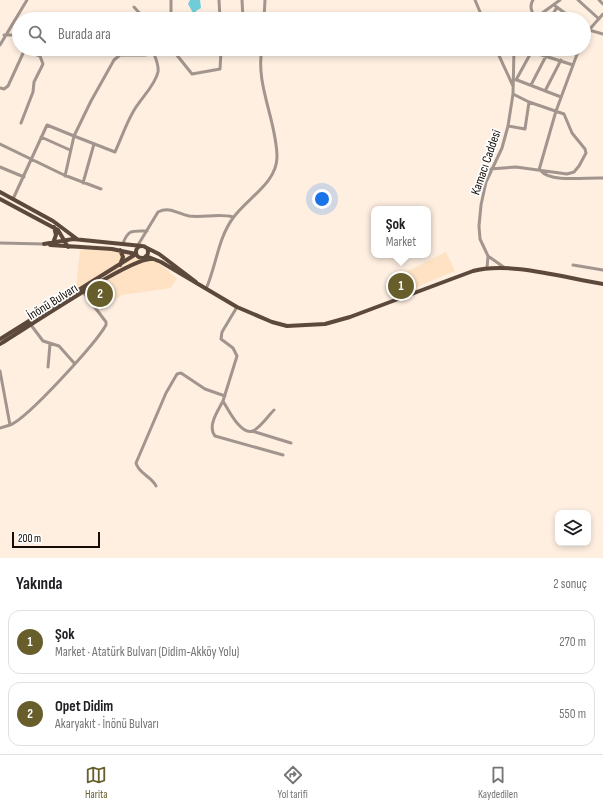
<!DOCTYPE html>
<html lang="tr">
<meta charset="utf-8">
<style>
:root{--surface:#fff;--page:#f6f6f6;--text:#202124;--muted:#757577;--line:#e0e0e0;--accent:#675e2b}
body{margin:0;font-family:"Sofia Sans Condensed",sans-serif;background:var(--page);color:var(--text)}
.controls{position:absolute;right:12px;bottom:12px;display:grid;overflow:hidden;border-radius:8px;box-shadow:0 2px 6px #0003}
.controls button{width:36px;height:36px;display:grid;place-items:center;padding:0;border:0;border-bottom:1px solid var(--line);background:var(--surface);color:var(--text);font:20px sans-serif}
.scale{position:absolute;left:12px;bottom:10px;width:88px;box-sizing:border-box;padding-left:4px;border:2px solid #140c05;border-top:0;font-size:11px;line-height:14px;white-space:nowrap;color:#140c05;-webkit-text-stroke:3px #fff;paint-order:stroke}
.you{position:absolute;left:322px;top:199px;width:14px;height:14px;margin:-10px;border:3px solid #fff;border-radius:50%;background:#1a73e8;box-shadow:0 0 0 6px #1a73e833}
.badge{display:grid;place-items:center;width:26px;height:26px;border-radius:50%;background:var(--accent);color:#fff;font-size:13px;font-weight:700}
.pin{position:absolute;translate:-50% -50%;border:2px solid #fff;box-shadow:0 1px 4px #0006}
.popup{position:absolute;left:371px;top:206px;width:60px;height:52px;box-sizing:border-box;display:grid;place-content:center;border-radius:8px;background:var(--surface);filter:drop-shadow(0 1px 3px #0005);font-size:13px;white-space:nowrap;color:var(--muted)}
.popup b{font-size:15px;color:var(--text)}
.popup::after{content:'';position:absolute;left:50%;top:100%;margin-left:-8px;border:8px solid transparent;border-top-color:var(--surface)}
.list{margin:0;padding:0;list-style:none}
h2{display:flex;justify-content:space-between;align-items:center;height:52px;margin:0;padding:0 16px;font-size:17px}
h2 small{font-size:13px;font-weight:400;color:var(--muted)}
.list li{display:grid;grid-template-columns:26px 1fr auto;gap:12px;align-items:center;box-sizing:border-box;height:64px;margin:0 8px 8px;padding:0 8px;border:1px solid var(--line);border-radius:12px}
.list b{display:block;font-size:15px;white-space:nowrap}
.list p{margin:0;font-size:13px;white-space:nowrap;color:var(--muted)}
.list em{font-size:13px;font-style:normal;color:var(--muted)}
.icon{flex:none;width:22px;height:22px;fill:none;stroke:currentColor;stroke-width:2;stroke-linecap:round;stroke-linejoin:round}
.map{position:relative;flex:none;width:603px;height:558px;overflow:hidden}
.search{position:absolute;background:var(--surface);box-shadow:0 2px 6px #0003;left:12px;right:12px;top:12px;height:44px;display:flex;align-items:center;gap:10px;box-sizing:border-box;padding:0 14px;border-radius:22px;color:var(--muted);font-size:15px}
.sheet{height:196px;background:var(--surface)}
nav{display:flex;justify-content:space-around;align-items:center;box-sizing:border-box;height:56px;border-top:1px solid var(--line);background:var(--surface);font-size:11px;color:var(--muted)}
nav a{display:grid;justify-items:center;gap:2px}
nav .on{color:var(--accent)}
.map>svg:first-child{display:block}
.built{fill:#ffe2c4}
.water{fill:#70cdd8}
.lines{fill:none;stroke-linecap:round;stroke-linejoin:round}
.minor{stroke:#a1958d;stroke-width:3}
.major{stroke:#5d493c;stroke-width:4}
.labels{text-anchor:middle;stroke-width:3.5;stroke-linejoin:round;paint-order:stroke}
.street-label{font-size:13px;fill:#140c05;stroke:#fff}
</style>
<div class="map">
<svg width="603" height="558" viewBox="0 0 603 558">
<rect width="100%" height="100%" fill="#feefe1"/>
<path class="built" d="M112,249l41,10 24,19 -6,10 -49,7 -21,15 -25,-24 4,-36z
M446,252l9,19 -60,25 -7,-15z"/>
<path class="water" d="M190,0h10l1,8 -5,3 1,4 -2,2 -4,-2 1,-4 -4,-7z"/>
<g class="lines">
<path class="minor" d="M171,0v19
M219,0l1,19
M242,0l1,19
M475,0l8,19
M533,0c-4,6 -1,13 3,18
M578,0l21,19
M599,0l4,4
M554,5l19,14
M134,7l11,12
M264,19l1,-19
M534,19l26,-19
M550,19l7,-12
M584,27l5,3 14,4
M4,35h8l7,4
M584,39l5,-9 14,-16
M0,45l27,-45
M141,49l4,6
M172,49l20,25 28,-5 1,-18
M496,49l17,37
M523,49l50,16
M566,49l12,4
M221,50l25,-1
M516,80l17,-31
M517,80l44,17
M531,85l15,-29
M0,88l4,1 4,-3 17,-37
M545,91l16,-31
M21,123l12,-31 1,-10 9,-18 -3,-8 -15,-6
M508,126l17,3 4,-27
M41,137l29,13
M0,144l64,31 37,14
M0,167l24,10
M490,169l26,-2 51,7 7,-2 5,-6 7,-13 -1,-4 -13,-16 -8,-19 -35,-12 -16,-8
M539,170l17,-59 23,-62
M541,171c10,12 47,6 62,7
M65,176l9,-40 41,16c6,-13 11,-28 18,-40 7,-13 22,-26 25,-40 1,-6 -2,-13 -4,-18
M83,183l11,-39
M13,199l34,-74 27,11 17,-35 23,-41 6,-5h25l27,-6
M0,243l44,1
M123,243c6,-14 9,-12 24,-12
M138,245l20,-33c12,-6 20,2 31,4 14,2 30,-3 44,1
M573,265l30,5
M487,268l1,-12
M505,268l-17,-12 -8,-17 -1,-13 2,-21 5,-23 16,-34 6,-22 5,-32 1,-45
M206,289c10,-22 12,-51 27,-71 13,-19 44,-35 44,-61 0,-35 -22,-73 -15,-108
M237,307l-15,25 -1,7 12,9 4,8 -14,45c5,8 18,35 30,30 8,-4 15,-15 21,-21
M31,325l12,16 16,5 16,18
M48,367l2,-23
M0,371l10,54 -10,3
M223,401c-5,10 -16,25 -8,35l68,19
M10,425c17,-6 86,-82 96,-100v-3l-22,-29
M252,431l39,12
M156,486c-4,-9 -18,-13 -20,-23l30,-70 11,-19 4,-1 24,16 20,7"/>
<path class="major" d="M0,192l53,29 24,18
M0,199l58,31 10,17
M53,243l3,-8 -2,-8
M44,244l29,-5 69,7
M50,245l62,4 24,5
M136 252a6 6 0 1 1 12 0a6 6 0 1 1-12 0Z
M145,247l14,7 37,28
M146,256l15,6 76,45 35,15 15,4 38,-2 25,-7 123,-46c36,-10 92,7 130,13
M120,265l3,-8 -3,-7
M0,339l136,-85
M0,344c25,-15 130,-86 151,-85"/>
</g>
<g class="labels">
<g class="street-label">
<text transform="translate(485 162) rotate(-71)" y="5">Kamacı Caddesi</text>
<text transform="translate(52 301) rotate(-32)" y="5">İnönü Bulvarı</text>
</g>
</g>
</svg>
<div class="controls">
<button><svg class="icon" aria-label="layers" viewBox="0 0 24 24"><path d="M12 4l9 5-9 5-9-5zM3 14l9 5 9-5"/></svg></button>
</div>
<div class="scale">200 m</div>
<div class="you"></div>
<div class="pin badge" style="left:401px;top:286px">1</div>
<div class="popup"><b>Şok</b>Market</div>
<div class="pin badge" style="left:100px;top:294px">2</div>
<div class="search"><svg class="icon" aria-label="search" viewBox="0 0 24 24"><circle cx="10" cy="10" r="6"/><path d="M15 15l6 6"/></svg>Burada ara</div>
</div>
<section class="sheet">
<h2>Yakında<small>2 sonuç</small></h2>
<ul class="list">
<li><span class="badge">1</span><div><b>Şok</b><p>Market · Atatürk Bulvarı (Didim-Akköy Yolu)</p></div><em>270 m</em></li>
<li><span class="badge">2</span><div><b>Opet Didim</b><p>Akaryakıt · İnönü Bulvarı</p></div><em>550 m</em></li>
</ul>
</section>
<nav>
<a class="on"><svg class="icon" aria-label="map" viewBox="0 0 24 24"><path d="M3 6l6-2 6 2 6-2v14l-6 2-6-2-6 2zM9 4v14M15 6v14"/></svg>Harita</a>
<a><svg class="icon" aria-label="directions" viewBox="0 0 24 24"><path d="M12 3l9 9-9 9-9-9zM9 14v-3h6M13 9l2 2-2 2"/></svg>Yol tarifi</a>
<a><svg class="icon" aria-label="saved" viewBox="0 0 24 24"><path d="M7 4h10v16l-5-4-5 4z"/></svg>Kaydedilen</a>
</nav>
